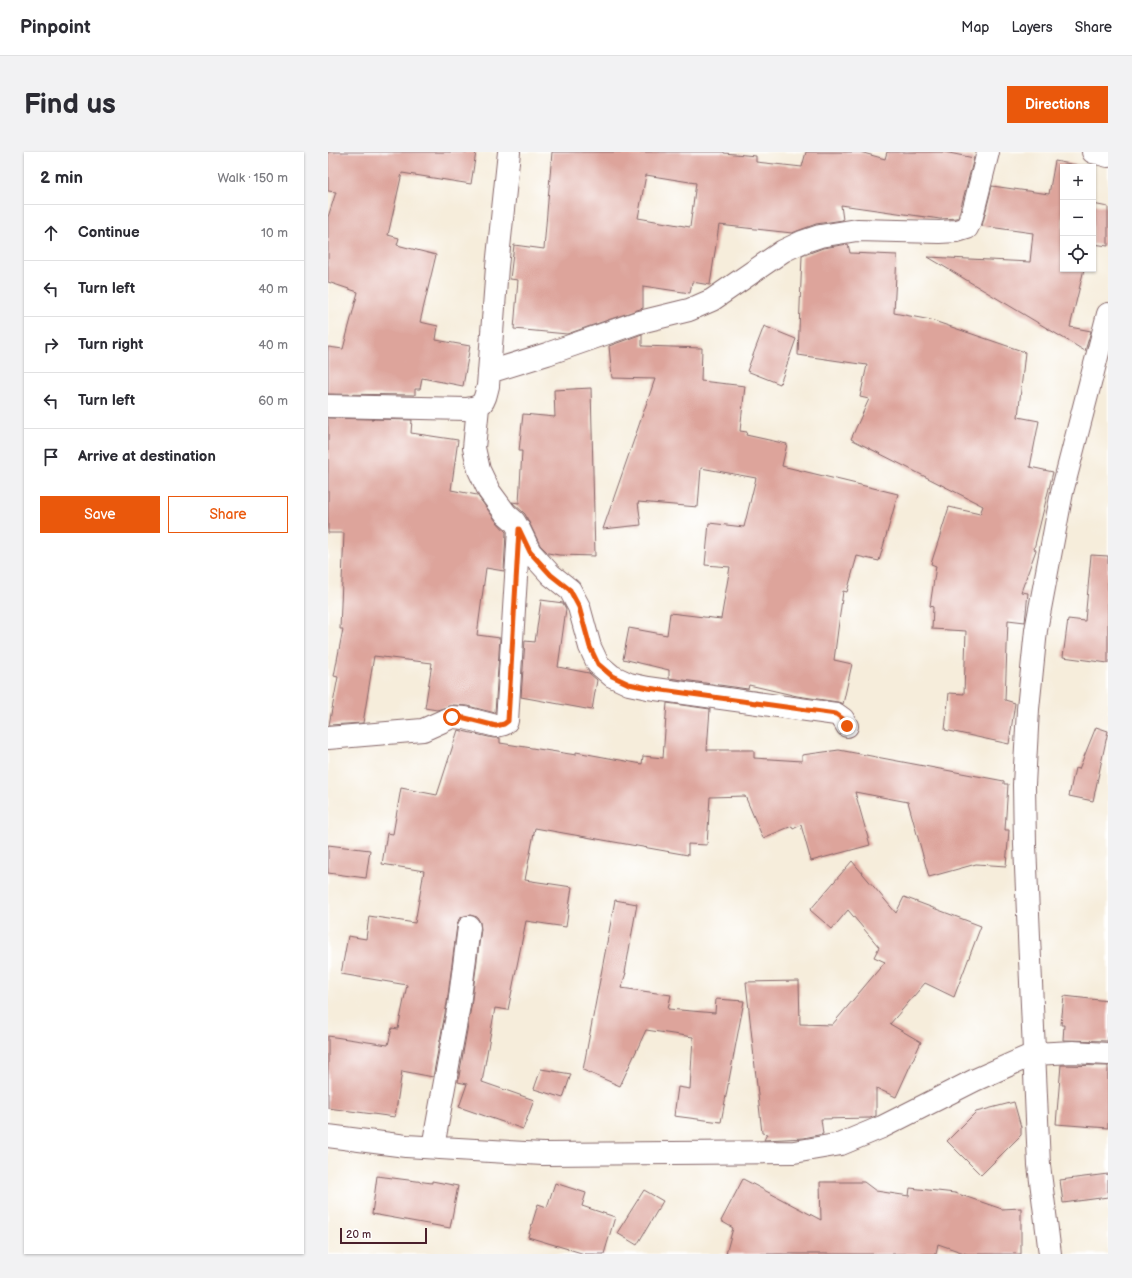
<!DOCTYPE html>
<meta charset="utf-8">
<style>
:root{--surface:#fff;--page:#f2f2f3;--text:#2b2b33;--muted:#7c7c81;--line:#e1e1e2;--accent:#ea580c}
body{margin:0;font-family:"Balsamiq Sans",sans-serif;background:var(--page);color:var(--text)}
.controls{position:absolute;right:12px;top:12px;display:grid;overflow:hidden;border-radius:0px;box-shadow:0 1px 3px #0004}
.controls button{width:36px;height:36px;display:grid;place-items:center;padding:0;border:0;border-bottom:1px solid var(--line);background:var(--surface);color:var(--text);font:20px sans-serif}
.scale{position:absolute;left:12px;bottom:10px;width:87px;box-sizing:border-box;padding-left:4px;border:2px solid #4a1f2b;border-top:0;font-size:11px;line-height:14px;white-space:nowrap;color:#4a1f2b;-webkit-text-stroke:3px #fff;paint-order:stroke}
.stop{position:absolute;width:12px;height:12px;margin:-9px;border:3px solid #ea580c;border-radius:50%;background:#fff}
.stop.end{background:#ea580c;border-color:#fff;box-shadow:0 1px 4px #0008}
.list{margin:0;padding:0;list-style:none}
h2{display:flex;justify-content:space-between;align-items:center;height:52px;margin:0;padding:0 16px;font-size:17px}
h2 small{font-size:13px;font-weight:400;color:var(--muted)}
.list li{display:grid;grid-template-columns:26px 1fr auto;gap:12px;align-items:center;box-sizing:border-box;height:56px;padding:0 16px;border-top:1px solid var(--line)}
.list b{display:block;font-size:15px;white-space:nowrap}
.list em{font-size:13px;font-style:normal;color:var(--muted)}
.actions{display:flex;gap:8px;padding:12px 16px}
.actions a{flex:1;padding:9px 0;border:1px solid var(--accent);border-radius:0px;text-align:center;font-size:14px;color:var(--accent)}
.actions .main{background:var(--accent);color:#fff}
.icon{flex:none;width:22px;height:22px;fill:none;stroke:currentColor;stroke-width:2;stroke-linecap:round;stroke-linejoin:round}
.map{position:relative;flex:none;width:780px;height:1102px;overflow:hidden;border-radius:0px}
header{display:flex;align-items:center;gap:24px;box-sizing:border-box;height:56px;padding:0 20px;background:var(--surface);border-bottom:1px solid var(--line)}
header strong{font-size:19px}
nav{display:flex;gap:22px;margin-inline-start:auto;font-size:14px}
.intro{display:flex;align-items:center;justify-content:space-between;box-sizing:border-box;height:96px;padding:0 24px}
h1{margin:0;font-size:28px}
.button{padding:10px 18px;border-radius:0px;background:var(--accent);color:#fff;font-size:14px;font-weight:700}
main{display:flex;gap:24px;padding:0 24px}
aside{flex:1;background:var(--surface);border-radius:0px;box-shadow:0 1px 3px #0004}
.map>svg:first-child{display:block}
.building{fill:#dda49b;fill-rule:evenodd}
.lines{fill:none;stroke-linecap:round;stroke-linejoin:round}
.street-casing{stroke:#866769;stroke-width:24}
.street{stroke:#fff;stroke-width:22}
.route{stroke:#ea580c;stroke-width:5}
</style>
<header>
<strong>Pinpoint</strong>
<nav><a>Map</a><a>Layers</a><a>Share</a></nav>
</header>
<div class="intro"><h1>Find us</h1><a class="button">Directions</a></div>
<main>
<aside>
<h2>2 min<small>Walk · 150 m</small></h2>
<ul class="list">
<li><svg class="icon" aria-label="ahead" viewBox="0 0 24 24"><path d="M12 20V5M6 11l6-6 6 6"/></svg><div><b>Continue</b></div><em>10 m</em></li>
<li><svg class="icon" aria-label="left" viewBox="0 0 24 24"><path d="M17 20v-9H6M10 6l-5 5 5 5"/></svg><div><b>Turn left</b></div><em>40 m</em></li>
<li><svg class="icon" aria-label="right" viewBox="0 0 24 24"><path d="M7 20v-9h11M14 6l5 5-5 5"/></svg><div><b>Turn right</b></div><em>40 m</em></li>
<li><svg class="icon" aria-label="left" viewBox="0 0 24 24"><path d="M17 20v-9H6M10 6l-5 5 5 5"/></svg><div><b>Turn left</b></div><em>60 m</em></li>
<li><svg class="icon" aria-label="arrive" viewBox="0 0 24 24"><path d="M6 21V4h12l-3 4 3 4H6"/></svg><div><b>Arrive at destination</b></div></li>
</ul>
<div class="actions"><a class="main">Save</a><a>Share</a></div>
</aside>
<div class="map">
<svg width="780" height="1102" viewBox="0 0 780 1102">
<rect width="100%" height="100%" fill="#fff"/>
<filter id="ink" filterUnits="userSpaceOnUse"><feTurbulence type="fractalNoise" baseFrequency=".025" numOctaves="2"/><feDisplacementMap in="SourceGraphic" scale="8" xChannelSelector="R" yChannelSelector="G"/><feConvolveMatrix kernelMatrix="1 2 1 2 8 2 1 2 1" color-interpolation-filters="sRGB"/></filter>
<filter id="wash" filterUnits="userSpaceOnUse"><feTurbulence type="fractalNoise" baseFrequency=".012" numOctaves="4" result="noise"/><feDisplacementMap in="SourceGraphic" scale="16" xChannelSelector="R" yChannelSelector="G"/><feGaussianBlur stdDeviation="0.9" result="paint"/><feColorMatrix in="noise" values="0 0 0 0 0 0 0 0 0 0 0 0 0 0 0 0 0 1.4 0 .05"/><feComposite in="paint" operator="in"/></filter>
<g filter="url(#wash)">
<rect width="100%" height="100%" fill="#f6eddb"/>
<g id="blocks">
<path class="building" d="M0,0h148l-5,32 -69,-11 -14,62 11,3 -2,7 39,10 -16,67 18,4 -2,14 34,6 -7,40 -41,-8 -2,11h-5v6l-87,-1v-47l15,2 15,-57 -30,-10v-65l8,-25 -8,-1z
M224,0h172v1l32,3v6l46,5 4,-15h54l25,7 2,-7h57l30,6 -16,60 -18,1 -99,-14 2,15 -27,4 -24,9 -73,-8 -9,60 -18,-3 -2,11 -47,-7v22l-76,26 -53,-5 4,-49 -8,-1 4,-34 30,4zM318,23l50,8 -6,44 -52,-9z
M727,9l26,5 -18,1v102h21l-14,58 21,4 -6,20 -157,-94 102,5 3,-29 -51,-7 10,-40 57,8z
M765,52l15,3v39l-15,-2z
M520,92l2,9 47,2 -3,58 37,7 94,32 -7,65 21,4 -9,46 23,5 -19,77 2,1 -15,42 7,1 -3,29 -17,-2 -3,80 10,3 -6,41 -64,-14 4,-37 15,1 2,-63 -34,-2 1,-22 -3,-1 6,-40 -5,-2 18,-57 31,7 3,-8 -132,-67 18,-40 -9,-2 7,-32 -69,-10 4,-99 21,-8z
M436,174l32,13 -16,45 -33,-13z
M314,182v12l60,2 -1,33 44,5 -5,45 7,1 -1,3 41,9 -5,22 116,28 -19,67 -22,-5 -10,36 -4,-1 -9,69 18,4 -9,40 -5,-2 -41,-6 -48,-11 -1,4 -79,-11v-8l-46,-11 6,-31 38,7 3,-22 51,6 9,-52 -25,-2 4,-42 35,4 12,-49 -55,-10 -3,39 -60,-5 3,23 -38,4 52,-150 -43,-1 -3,-32z
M263,236l4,168 -36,-1 -11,-2 -8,-8 -15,-31 -13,-12 7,1 3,-52h-3l4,-37 32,3 -1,-27z
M0,266l84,2 -1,13 47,7 -7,50 26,5 19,26 10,11 -2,39 -18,-3 -9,67 23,3 -5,75 -27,-7 -15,-1 -16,5 -12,-2 7,-45 -58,-7 -11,67 -34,2 9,-48 -4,-1 9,-47h-3l4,-96h-16z
M763,403l17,1v107l-45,-6 5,-38 17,2z
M213,448l22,3 3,6 -8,58 31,6 8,7 -5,30 -71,-13 4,-56 10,1z
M339,551l43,6 -3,41h47v8l48,3v-6l37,-5 165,31v3h4l-3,46h4l-3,36 -30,-2 -47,13 -21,-75 -53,-10 15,53 -59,16 -10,-36 -8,4 -1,-3 -29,12 -18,-42 -35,1 -3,48 -19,-1v11l-153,-27 -10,52 47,7 -6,40 -40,-6 -18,89 -13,-2 -13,74 52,18 -11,29 -64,-22 8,-23 -9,-2 13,-75 10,-78 -1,-7 -3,-5 -7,-2 -6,1 -5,3 -2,6 -10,78 -14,74 -31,-6 -7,46 -67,-9v-72l60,9 4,-17 6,1 9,-44 -66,-11 7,-38 18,3 3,-23 46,7 9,-52 -42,-7 5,-31 6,1 8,-46 36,7 21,-65 35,8h7v5l76,12v-3l66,12 1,-8 20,2z
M768,575l12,4 -15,70 -24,-5 6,-28 4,1z
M0,693l42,5 -4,28 -38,-5z
M524,709l44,52 8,-16 77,29 -27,71 -29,-14 -35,41 31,18 -25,55 -20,-9v28l-6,2 -49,1 2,15 -19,4 -40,2 3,-6 -5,-1 -16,-151 53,-1 1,43 32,1 53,-63 -11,-5 5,-10 -31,-37 -16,19 -22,-19z
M287,748l22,4 -12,69h1l-5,15 50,7 -3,14 47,4 1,-14 28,2 -23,121 -47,-6 4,-29 12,2 3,-52 -47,-7 -26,56 -37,-16z
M736,844l44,5v40l-45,-1 1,-15h-3z
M733,913l47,1v62l-52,-4z
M213,917l30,5 -8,24 -29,-9z
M686,950l7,25v8l-40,40 -34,-34 29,-29z
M780,1022v23l-45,6 -3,-23z
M49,1024l55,7v-2l26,5 -8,42 -78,-14z
M415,1027l78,41 -1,-38h44l12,9 33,5 1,-8 45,5 47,16 19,-1v46h-54l-29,-10 -2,10h-210l7,-26 -12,-7z
M227,1031l31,10 -4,13 33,11 -11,37h-19l-57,-17 10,-33 9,3z
M316,1038l19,11 -26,44 -20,-12z"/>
</g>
</g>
<g filter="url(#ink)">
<use href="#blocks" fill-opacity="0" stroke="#866769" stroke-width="1"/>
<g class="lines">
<defs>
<path id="street" d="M765,0l15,4
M161,220l58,-18 89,-31 53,-13 23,-10 71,-49 19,-9 18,-6 37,-6 82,2 18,-1 10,-3 4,-8 17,-68
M0,254l139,3c17,-3 17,-7 21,-23l9,-119 12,-115
M191,377l11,23 21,23 19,15 9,17 11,40 8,17 14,12 17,8 19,4 188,26 7,5 4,7
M0,586l95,-8 29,-13 13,1 31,8 8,-2 3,-3 12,-192 -5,-8 -8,-7 -17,-23 -10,-21 -5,-22 4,-41
M0,984l78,10 137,8 251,-2 47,-8 41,-17 93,-47 59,-26 39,-2 35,2
M105,995l26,-142 10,-78
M722,1102l-11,-89 -14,-320 -1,-60 4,-76 8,-79 26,-138 46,-178"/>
</defs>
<use href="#street" class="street-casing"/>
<use href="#street" class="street"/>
</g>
</g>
<g class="lines" filter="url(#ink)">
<path class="route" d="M124,565l13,1 31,8 8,-2 4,-3 11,-192 11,23 21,23 19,15 9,17 11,40 8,17 14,12 17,8 19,4 188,26 7,5 4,7"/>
</g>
</svg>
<div class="controls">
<button>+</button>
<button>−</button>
<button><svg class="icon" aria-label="locate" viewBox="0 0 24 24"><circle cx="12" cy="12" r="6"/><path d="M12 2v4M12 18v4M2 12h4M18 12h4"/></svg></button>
</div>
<div class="scale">20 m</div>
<div class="stop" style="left:124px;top:565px"></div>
<div class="stop end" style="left:519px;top:574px"></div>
</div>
</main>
